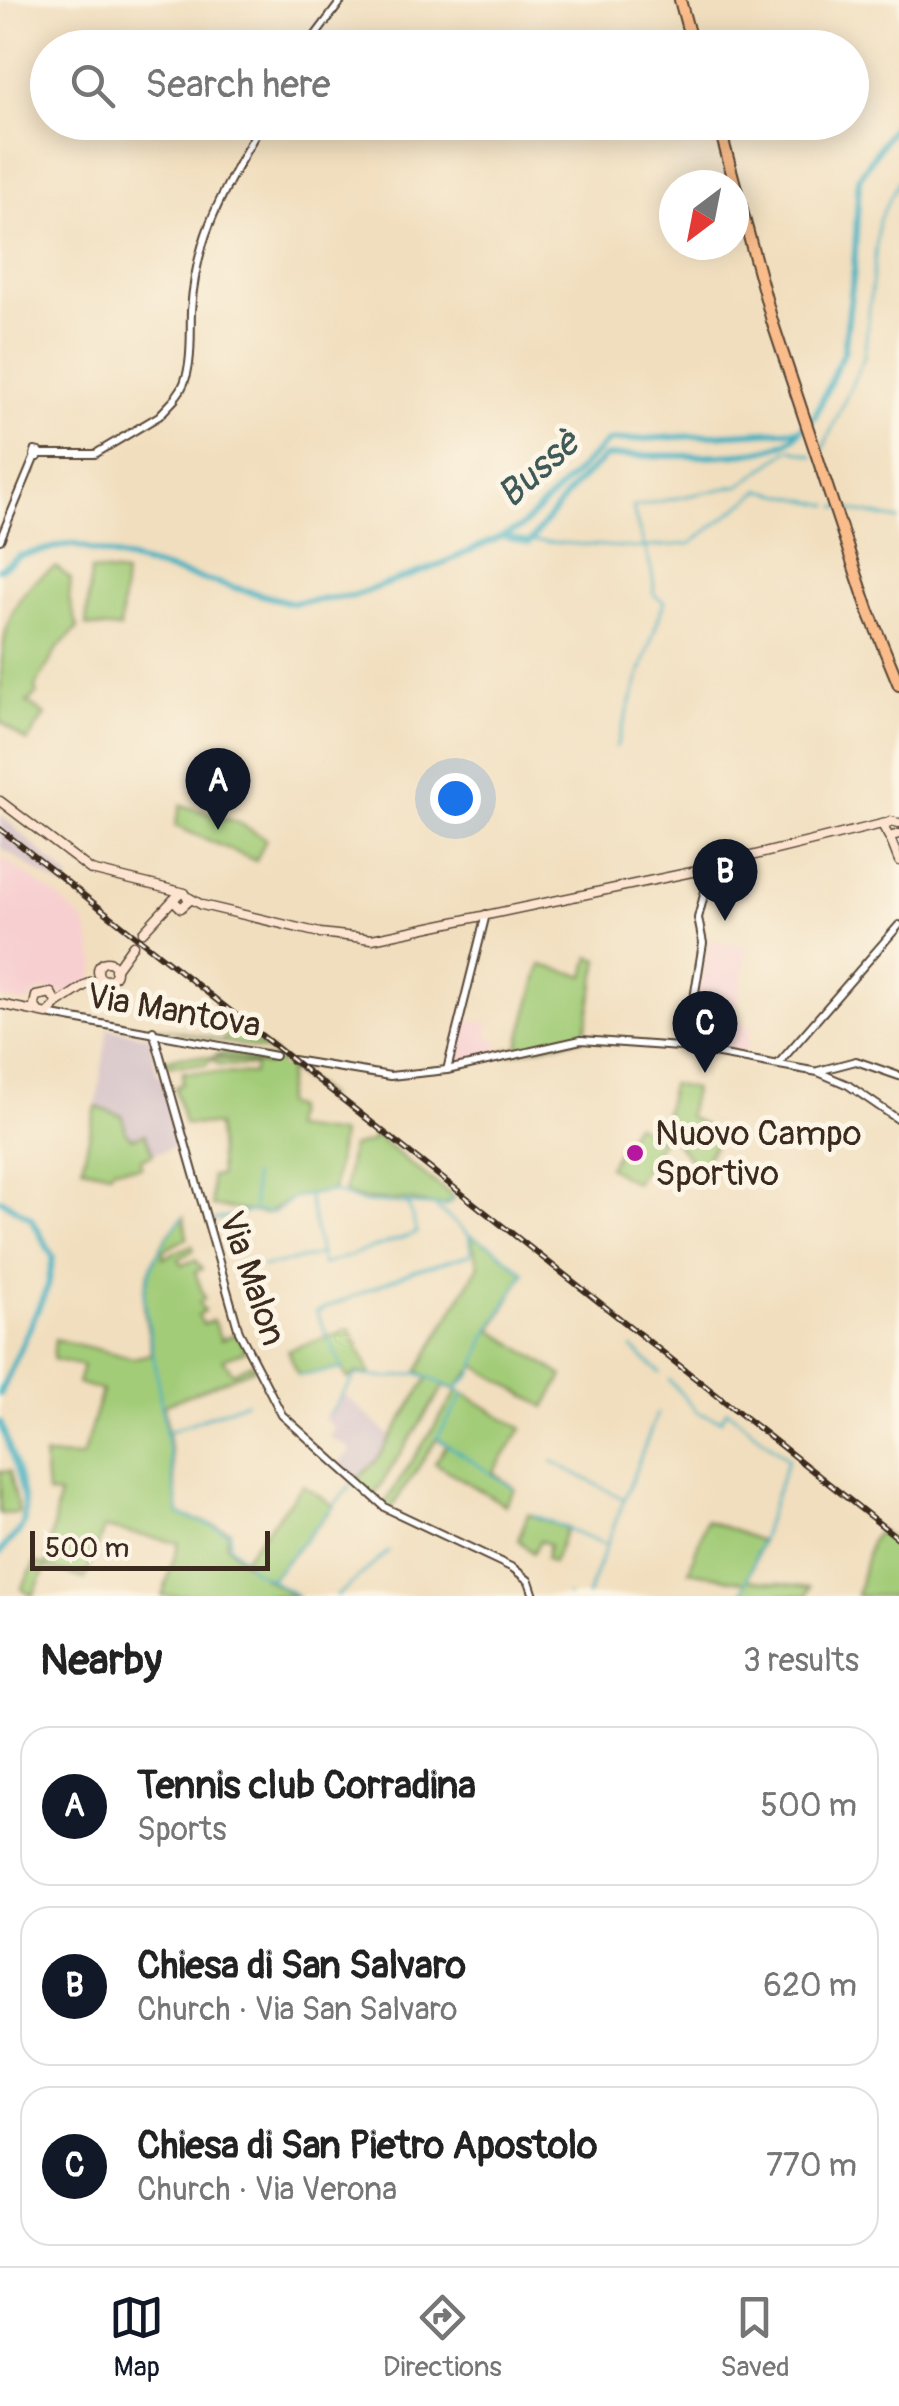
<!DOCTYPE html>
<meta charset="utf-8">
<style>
:root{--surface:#fff;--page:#f6f6f6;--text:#222;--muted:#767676;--line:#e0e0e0;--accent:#111827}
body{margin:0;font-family:Pangolin,sans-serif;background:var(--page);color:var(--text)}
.compass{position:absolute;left:659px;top:170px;width:90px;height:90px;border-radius:50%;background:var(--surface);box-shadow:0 5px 25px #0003;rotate:212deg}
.scale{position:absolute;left:30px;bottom:25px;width:240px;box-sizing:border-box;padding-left:10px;border:5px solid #3b2a1e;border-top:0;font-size:28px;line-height:35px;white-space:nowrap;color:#3b2a1e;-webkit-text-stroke:8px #fcf5e5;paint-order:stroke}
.you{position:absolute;left:455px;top:798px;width:35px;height:35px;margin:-25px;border:8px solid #fff;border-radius:50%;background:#1a73e8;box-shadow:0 0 0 15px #1a73e833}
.badge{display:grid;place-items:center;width:65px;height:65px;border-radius:50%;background:var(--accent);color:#fff;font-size:32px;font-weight:700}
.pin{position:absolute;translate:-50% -82px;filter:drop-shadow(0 2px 5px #0008)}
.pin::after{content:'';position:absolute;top:52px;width:35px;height:30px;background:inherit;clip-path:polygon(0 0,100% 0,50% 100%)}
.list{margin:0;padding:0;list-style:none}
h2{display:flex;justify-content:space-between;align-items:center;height:130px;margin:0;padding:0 40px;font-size:42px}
h2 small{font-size:32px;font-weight:400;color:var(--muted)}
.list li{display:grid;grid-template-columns:65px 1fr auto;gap:30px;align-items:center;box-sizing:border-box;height:160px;margin:0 20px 20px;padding:0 20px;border:2px solid var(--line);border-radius:30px}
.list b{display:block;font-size:38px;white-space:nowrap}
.list p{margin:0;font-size:32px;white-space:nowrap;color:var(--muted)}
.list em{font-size:32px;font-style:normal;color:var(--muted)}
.icon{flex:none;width:55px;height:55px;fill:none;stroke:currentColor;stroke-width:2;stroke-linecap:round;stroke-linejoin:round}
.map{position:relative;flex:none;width:899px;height:1596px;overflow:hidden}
.search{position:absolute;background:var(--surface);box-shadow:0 5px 25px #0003;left:30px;right:30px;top:30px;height:110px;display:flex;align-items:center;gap:25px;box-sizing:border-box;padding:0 35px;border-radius:55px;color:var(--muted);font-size:38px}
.sheet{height:670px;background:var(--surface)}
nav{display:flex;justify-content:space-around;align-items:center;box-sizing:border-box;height:140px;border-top:2px solid var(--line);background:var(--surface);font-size:28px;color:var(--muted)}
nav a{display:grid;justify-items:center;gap:5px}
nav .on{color:var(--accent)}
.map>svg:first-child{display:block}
.built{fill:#f7cfd0}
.industrial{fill:#d2bdc5}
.green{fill:#a3cc78;stroke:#6f7b4b;stroke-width:2.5}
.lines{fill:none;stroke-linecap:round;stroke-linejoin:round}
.stream{stroke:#44b1c1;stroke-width:2.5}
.river{stroke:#44b1c1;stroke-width:6}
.tertiary-tunnel{stroke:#cdba9e;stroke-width:6;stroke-dasharray:6 3;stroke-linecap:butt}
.tertiary-casing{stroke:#564536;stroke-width:10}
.secondary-casing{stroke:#564536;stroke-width:11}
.trunk-casing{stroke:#564536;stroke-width:14}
.tertiary{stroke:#fff;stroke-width:6}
.secondary{stroke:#fde4d0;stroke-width:8}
.trunk{stroke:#f9bc8a;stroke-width:10}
.rail-casing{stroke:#3b2a1e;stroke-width:6}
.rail{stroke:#fcf5e5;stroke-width:2.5;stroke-dasharray:8;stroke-linecap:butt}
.poi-dot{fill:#b5179e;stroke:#fcf5e5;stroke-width:4}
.labels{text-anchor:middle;stroke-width:10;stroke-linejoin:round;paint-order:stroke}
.street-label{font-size:35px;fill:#3b2a1e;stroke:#fcf5e5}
.poi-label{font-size:35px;fill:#3b2a1e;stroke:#fcf5e5;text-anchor:start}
.water-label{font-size:38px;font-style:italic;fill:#3e5957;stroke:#fcf5e5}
</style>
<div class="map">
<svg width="899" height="1596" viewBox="0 0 899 1596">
<rect width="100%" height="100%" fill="#fcf5e5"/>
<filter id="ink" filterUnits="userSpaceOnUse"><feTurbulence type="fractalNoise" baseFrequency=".01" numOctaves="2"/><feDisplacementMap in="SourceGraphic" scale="20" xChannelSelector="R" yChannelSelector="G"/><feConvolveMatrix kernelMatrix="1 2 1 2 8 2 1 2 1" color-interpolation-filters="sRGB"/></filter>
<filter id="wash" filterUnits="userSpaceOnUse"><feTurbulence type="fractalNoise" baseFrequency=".0048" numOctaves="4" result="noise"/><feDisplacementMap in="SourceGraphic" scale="40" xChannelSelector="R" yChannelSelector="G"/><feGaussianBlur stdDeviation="2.25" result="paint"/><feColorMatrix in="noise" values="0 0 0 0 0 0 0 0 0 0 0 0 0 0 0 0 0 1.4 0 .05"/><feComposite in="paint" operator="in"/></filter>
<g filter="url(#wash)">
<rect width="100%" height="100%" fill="#f1debe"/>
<path class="built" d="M0,856l58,41 28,27 10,39 -3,15 -28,16 -24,-4 -15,13 -26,-5z
M710,940l37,6 -8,60 -43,-7z
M461,1017l29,7 -3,13 13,4 -7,13 -42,9z
M724,1022l27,4 -5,25 -26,-4z"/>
<path class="industrial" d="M0,814l70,65 -7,9 -63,-41z
M108,1028l43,9 6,37 5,3 20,68 -29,9 -8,-19 -13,3 -6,-5 -3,-17 -27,-9z
M343,1393l47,43 -13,24 -22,21 -18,-16 15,-16 -24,-12 7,-8 -12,-11z"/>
<path class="green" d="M56,567l15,12 -2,20 9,29 -21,21 -22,39 2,6 -10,8 18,13 -18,27 -27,-21c0,-70 0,-126 56,-154z
M91,570l34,4 -5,55 -34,-3z
M181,805l56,17 29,17 -10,22 -81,-35z
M590,957l9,3 -15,78 -79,17v-5l13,-3 23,-82 44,11z
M229,1020l100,77 -40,-27 -5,34 10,4 -3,20 50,6 -8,57 -39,6 -28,17 -54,-8 -1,-30h9l-3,-51 -33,-1 -9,-37 7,-3 1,-12 70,2 2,-8 -36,-1 -7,-6 -7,6h-40l-1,-3c17,-14 81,1 105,3l-55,-10 11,-3 54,9 -7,-9 -115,-25 67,14z
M671,1084l23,5 -6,27 33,20 -22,33 -37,-41z
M96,1107l27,9 3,17 6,5 13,-4 8,20 -12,5v8l-27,1 -4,5 -28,-6z
M635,1124l27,16 -27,43 -27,-16z
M374,1135l79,62 -2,5c-17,9 -24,0 -40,-1 -25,-2 -42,2 -67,-7l7,-47 19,-5z
M184,1217l3,21 -24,13v7l29,-13 2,5 -15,9 3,6 13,-5 7,9 -7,3 10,27 -6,3 5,9 -6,4 5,9 10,-4 8,20 16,-7 8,18 -22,8 10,14 19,-10 3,5 -91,37 15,109 51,17 -4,13 21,21 -4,-6 60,-74 31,21 -63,73 -9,-2 34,19h-134l17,-53 -75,-15 -19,51 -39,-12 -13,29 -12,-7 14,-26 11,3 13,-71 -12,-1 -3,-38 38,1 20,-66 -24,-8 5,-17 -30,-7 2,-20 78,19 18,-4c0,-18 -8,-36 -7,-55 0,-26 20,-64 40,-82z
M469,1235l26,13 29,25 -32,57 71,46 -18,31 -69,-41 -21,23 -11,-3 -71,111 -18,-16 22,-21 51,-82 -10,-7 61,-106z
M350,1329l21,46 -15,-2 -8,6 -6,-10 -44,6 -10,-25z
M458,1390l64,39 -29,43 22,17 -10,16 -70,-42 12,-18 -10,-6 -47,71 -7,-4z
M10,1471l9,42 -19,1v-42z
M528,1514l39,14 -14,35 -7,-4 3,-15 -9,-3 -7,12 -15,-13z
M706,1520l55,21 -13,38 62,8 -3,9h-65l4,-14 -57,-11z
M879,1530l20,17v34l-6,15h-36l13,-54z"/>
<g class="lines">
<path class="stream" d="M821,453l43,-96 15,-137 20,-40
M837,507l62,13
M531,541l104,7 55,-4 71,-54 68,15
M616,747l48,-145 -10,-7c1,-32 -16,-58 -21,-88l108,-22 49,-36 23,7
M253,1176l1,31
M309,1198l13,67 95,-32 -10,-32
M182,1218c-21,24 -34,49 -38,79l35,217 51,19v12l23,25 45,26
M211,1221l42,-10 20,2 21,-16 39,-6 29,11 84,4 7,-9
M262,1267l57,-12
M632,1348l28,25
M298,1375l45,-6 -27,-57 97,-41 58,-17 -2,-19 -33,-28
M669,1380l29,33 23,7 6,-10 61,49 -46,137
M455,1389l9,5 -27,44 76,50
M329,1414l27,-39 34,3 28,-5 37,16 17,-15 13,-36 39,-65 -29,-25 -26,-13
M168,1432l78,-30
M552,1461l70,37
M534,1515l73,30
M271,1579l80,-94
M567,1595l1,1
M337,1596l52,-45
M587,1596l70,-182"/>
<path class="river" d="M504,537l25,6 46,-58 30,-28c44,-6 174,11 195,-27
M0,569l19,-13 52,-12 221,59 61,-7 84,-30 83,-38 88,-87 192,-11 15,-14 29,-65 10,-81 5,-92 40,-60
M0,1199l31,19 22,39 -5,29 -48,108
M0,1422c7,21 35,88 20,108 -7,9 -15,13 -20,24"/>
</g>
</g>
<g filter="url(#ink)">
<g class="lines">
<path class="tertiary-tunnel" d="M275,1056l18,4"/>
<defs>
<path id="tertiary" d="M306,48l36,-48
M177,395c17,-20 13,-59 14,-84 5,-79 34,-121 71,-189
M35,451l4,1 -1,5 -4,-2z
M39,454h56l64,-38 16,-17
M0,540l35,-84
M47,1014l228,42
M153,1031l86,301 43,83 104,93 127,60 16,13 5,15
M686,1048l17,-105 -5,-25 13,-50
M293,1060l97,16 57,-6 134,-30 99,7 138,25 30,13 51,35
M779,1063l120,-138
M447,1070l39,-156
M818,1071l38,-10 43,15"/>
<path id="secondary" d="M0,801l91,69 94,23 4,8 -8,7 -8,-8 8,-8
M899,823l-9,-2 -6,7 5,9 10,-3
M890,838l9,23
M709 863a8 8 0 1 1 16 0a8 8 0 1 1-16 0Z
M724,867l11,-7 151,-37
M188,897l14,8 118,28 52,6 339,-71
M143,932l30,-32
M98 971a9 9 0 1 1 18 0a9 9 0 1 1-18 0Z
M115,970l18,-25
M0,1004l47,10 10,-10 -6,-11 -15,3 -2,9 5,7
M57,1004l33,-22 16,-2"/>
<path id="trunk" d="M680,0l13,48
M718,122l54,199 97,291 30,73"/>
</defs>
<use href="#tertiary" class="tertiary-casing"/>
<use href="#secondary" class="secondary-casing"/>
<use href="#trunk" class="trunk-casing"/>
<use href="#tertiary" class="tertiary"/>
<use href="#secondary" class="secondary"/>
<use href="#trunk" class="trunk"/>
<defs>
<path id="rail" d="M0,829l899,710"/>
</defs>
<use href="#rail" class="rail-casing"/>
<use href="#rail" class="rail"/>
</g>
</g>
<circle class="poi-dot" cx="635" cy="1153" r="10"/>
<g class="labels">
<g class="street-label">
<text transform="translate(174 1010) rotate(10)" y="12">Via Mantova</text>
<text transform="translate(253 1278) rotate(71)" y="12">Via Malon</text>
</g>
<g class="poi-label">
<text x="655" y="1145">Nuovo Campo<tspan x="655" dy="40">Sportivo</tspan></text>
</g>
<g class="water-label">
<text transform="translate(538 468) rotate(-42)" y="13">Bussè</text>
</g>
</g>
</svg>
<svg class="compass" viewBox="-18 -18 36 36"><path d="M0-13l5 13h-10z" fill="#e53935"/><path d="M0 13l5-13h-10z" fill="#767676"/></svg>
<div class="scale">500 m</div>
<div class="you"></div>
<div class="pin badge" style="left:218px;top:830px">A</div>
<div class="pin badge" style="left:725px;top:921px">B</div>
<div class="pin badge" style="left:705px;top:1073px">C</div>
<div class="search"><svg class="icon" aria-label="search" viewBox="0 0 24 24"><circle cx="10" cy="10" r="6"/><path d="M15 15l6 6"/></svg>Search here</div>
</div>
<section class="sheet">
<h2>Nearby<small>3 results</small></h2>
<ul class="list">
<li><span class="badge">A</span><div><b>Tennis club Corradina</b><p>Sports</p></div><em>500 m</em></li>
<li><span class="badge">B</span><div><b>Chiesa di San Salvaro</b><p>Church · Via San Salvaro</p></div><em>620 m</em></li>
<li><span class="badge">C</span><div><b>Chiesa di San Pietro Apostolo</b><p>Church · Via Verona</p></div><em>770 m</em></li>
</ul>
</section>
<nav>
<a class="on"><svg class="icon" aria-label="map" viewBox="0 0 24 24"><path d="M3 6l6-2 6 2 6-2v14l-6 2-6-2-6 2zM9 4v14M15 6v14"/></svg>Map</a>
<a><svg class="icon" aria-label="directions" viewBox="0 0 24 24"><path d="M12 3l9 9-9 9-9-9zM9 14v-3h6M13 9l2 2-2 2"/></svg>Directions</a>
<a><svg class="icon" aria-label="saved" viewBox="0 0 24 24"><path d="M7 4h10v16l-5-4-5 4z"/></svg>Saved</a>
</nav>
